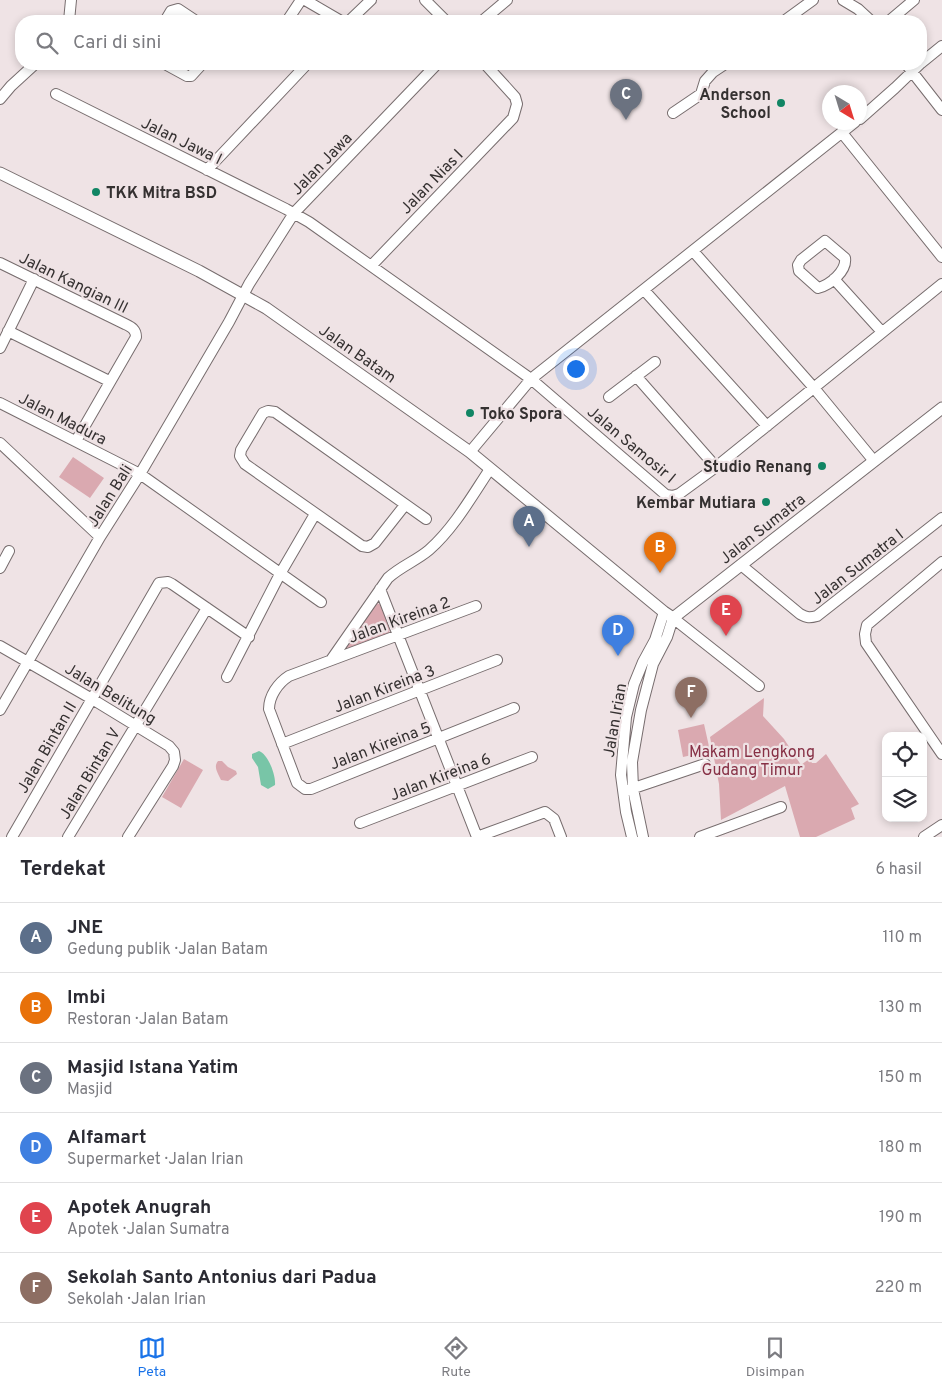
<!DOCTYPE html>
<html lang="id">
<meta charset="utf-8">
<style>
:root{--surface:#fff;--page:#f2f2f3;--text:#2b2b33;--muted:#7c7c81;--line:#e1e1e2;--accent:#1a73e8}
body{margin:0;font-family:Overpass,sans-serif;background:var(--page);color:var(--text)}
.controls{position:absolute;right:15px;bottom:15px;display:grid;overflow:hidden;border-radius:10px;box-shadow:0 2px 8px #0003}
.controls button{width:45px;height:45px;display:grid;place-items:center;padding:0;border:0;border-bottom:1px solid var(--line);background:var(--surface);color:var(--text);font:25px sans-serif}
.compass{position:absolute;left:822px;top:85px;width:45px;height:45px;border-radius:50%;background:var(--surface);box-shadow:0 2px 8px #0003;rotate:142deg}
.you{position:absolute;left:575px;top:368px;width:18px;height:18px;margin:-12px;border:4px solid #fff;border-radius:50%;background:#1a73e8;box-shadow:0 0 0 8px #1a73e833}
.badge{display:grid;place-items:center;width:32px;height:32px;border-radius:50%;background:var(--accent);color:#fff;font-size:16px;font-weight:700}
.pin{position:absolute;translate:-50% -41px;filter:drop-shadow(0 1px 2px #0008)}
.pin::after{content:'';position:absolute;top:26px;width:18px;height:15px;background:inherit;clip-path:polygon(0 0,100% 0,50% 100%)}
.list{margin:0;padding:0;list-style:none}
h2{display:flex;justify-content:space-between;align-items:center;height:65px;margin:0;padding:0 20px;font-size:21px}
h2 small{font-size:16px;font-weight:400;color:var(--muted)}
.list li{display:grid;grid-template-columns:32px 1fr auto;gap:15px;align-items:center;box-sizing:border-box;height:70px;padding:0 20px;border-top:1px solid var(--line)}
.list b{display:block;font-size:19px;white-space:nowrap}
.list p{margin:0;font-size:16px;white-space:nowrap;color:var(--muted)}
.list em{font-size:16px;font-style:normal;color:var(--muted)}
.icon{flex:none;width:28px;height:28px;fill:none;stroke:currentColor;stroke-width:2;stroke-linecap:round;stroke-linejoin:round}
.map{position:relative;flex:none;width:942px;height:837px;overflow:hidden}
.search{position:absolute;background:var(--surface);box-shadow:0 2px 8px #0003;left:15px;right:15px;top:15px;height:55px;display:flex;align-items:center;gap:12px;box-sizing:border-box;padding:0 18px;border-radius:20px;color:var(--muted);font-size:19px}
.sheet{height:485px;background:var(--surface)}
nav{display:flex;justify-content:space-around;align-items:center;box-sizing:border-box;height:70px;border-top:1px solid var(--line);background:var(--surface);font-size:14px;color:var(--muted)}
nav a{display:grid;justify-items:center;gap:2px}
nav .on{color:var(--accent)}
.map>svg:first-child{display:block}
.green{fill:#daa9b0}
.water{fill:#78c5a7}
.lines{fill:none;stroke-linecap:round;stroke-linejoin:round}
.minor-casing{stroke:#776d6e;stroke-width:12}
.tertiary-casing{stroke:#776d6e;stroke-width:13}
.minor{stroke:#fff;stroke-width:10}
.tertiary{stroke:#fff;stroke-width:11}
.poi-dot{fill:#118564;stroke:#efe3e5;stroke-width:2}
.labels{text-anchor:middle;stroke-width:4.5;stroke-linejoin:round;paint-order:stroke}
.poi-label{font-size:16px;font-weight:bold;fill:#353131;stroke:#efe3e5;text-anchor:end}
.street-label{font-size:16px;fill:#353131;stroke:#efe3e5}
.park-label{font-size:16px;fill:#873146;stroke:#efe3e5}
</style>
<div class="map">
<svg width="942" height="837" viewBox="0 0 942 837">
<rect width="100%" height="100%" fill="#efe3e5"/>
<path class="green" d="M73,457l31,21 -14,20 -31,-21z
M377,603l4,2 9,24 -1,4 -45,18 -2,-1z
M764,698l-1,18 21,23 17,26 8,-6 3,4h4l10,-9 33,50 -8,4 4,11 -39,18h-16l-15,-51 -64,34 -2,-36 -9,-47z
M704,724l6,27 -27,6 -5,-27z
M184,759l19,11 -22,38 -19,-11z
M218,761h4l6,6 8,4 1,3 -9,7 -7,-1c-3,-7 -8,-13 -3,-19z"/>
<path class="water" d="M259,751c9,3 17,24 16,34l-7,4 -7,-4 -3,-18 -6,-9v-4z"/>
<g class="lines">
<defs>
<path id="minor" d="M305,0l36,21
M425,0l21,21
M843,0l15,9 13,12
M69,21l2,-21
M165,21l6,-10 7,-2 18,12
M287,21l14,-21
M349,21l22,-21
M482,21l25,-21
M784,21l29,-21
M889,21l25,-21
M921,63l21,-17
M165,64l22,12h4l11,-12
M906,64l36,46
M56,94l230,115 23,13 222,157 135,116 7,1 6,-2 37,-27 226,-183
M0,99l11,-13 24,-22
M673,113l28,-19 4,-13 8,-9 12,-8
M860,119l35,-31 25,-24
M843,134l99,123
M207,170l100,-106
M825,241l20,17c2,13 -15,27 -27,30l-19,-17 -1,-6 3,-5z
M693,251l121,137 60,73
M0,263l125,61c6,3 11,5 11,13l-60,104
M371,266l142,-148 4,-14 -2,-7 -30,-33
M834,279l48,53
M644,290l123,136
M8,331l101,50
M0,348l34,-69
M636,376l80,91
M609,397l46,-35
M0,403l140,71 181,128
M0,443l100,94
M470,452l61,-73 324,-257
M405,505l-30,38 -7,4 -6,-1 -117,-82 -5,-8 1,-6 22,-37 5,-2 7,1 151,107
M942,562l-75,63 -2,9 1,9 76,111
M741,565l59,49c7,4 10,4 17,2l125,-98
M0,568l9,-17
M380,589l97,248
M476,606l-187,70c-11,7 -20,20 -20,33l28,74 8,6h6l203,-81
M0,646l92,53 77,47 5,6 1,8 -2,6 -45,71
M331,660l57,-82c13,-12 28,-17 41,-28 25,-22 43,-54 61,-81
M227,677l53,-103 35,-60
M0,710l100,-173 40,-63 89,-152 20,-38 45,-71 143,-149
M282,744l215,-84
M628,790l77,-26
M360,823l172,-66
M12,837l147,-254 9,-1 4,2 77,53
M68,837l139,-229
M477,837l68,-25 9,7 7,18
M632,837l-6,-25 -5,-37 5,-58 8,-33 9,-22 12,-22 9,-28
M643,837l-10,-48 -1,-27 9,-52 12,-46 14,-27 6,-19 86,68
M700,837l81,-30
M924,837l18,-12"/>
<path id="tertiary" d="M0,173l199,98 67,37 204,144 194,160 9,6 269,-210"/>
</defs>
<use href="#minor" class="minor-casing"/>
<use href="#tertiary" class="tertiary-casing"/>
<use href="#minor" class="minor"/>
<use href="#tertiary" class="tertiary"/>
</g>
<g class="poi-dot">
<circle cx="781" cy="103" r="5"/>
<circle cx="96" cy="192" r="5"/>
<circle cx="470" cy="413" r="5"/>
<circle cx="822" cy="466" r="5"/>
<circle cx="766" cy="502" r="5"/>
</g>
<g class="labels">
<g class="poi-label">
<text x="771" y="100">Anderson<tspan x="771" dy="18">School</tspan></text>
<text x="106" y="198" text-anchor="start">TKK Mitra BSD</text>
<text x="480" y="419" text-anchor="start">Toko Spora</text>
<text x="812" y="472">Studio Renang</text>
<text x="756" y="508">Kembar Mutiara</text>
</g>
<g class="street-label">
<text transform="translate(182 140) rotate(26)" y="6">Jalan Jawa I</text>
<text transform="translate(321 163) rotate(-46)" y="6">Jalan Jawa</text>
<text transform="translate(431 181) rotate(-46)" y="6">Jalan Nias I</text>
<text transform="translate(74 282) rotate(26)" y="6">Jalan Kangian III</text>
<text transform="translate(358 353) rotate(35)" y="6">Jalan Batam</text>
<text transform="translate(63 418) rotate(27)" y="6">Jalan Madura</text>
<text transform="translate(632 444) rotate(40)" y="6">Jalan Samosir I</text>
<text transform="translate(109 495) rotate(-58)" y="6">Jalan Bali</text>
<text transform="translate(762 528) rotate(-38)" y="6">Jalan Sumatra</text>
<text transform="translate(857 566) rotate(-38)" y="6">Jalan Sumatra I</text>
<text transform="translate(399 619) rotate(-20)" y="6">Jalan Kireina 2</text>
<text transform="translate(384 688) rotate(-21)" y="6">Jalan Kireina 3</text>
<text transform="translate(111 693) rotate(31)" y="6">Jalan Belitung</text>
<text transform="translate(614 720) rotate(-80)" y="6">Jalan Irian</text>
<text transform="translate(380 745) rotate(-21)" y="6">Jalan Kireina 5</text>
<text transform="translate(46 747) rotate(-60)" y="6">Jalan Bintan II</text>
<text transform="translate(89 773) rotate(-59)" y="6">Jalan Bintan V</text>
<text transform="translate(440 776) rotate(-21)" y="6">Jalan Kireina 6</text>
</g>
<g class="park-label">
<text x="752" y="757">Makam Lengkong<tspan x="752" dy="18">Gudang Timur</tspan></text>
</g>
</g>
</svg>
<div class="controls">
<button><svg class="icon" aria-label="locate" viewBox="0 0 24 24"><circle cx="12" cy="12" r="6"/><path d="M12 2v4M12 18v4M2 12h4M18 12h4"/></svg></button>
<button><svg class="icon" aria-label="layers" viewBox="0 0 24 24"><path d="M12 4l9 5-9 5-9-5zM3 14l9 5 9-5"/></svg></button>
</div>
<svg class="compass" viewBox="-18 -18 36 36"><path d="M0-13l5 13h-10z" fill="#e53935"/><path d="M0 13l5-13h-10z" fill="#7c7c81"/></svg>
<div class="you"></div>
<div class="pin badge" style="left:529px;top:547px;background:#5c6f8a">A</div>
<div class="pin badge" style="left:660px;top:573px;background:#e8710a">B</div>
<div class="pin badge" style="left:626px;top:120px;background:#6b7280">C</div>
<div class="pin badge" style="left:618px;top:656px;background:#3f7fe0">D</div>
<div class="pin badge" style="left:726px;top:636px;background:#e0444e">E</div>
<div class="pin badge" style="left:691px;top:718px;background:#8d6e63">F</div>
<div class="search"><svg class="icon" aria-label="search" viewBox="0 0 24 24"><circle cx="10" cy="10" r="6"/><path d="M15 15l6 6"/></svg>Cari di sini</div>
</div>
<section class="sheet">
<h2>Terdekat<small>6 hasil</small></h2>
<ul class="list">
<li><span class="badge" style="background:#5c6f8a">A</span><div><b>JNE</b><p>Gedung publik · Jalan Batam</p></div><em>110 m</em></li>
<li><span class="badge" style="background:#e8710a">B</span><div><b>Imbi</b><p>Restoran · Jalan Batam</p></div><em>130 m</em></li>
<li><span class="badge" style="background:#6b7280">C</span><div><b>Masjid Istana Yatim</b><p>Masjid</p></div><em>150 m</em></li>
<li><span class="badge" style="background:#3f7fe0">D</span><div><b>Alfamart</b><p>Supermarket · Jalan Irian</p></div><em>180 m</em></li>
<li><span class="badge" style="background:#e0444e">E</span><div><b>Apotek Anugrah</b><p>Apotek · Jalan Sumatra</p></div><em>190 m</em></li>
<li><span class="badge" style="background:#8d6e63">F</span><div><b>Sekolah Santo Antonius dari Padua</b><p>Sekolah · Jalan Irian</p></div><em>220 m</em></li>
</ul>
</section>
<nav>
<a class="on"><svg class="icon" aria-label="map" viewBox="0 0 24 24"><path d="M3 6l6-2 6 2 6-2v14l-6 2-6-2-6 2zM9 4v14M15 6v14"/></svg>Peta</a>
<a><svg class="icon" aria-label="directions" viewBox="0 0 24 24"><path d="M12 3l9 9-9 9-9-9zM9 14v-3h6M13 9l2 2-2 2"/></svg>Rute</a>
<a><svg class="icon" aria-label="saved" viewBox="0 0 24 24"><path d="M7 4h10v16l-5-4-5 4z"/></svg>Disimpan</a>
</nav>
